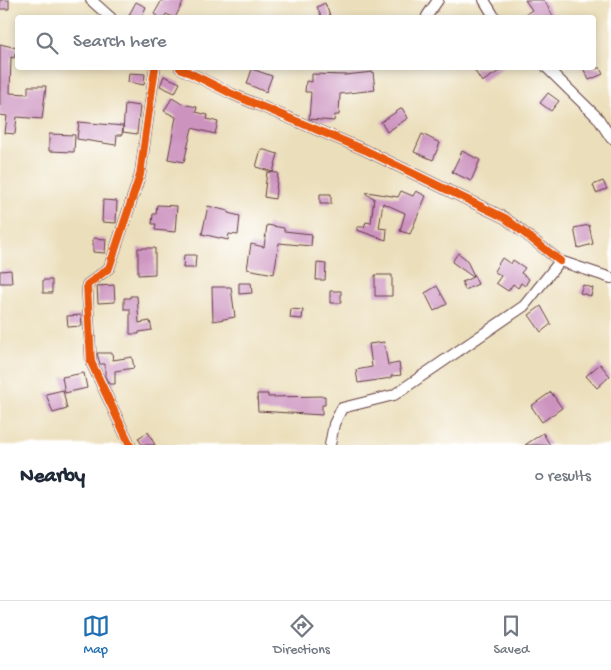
<!DOCTYPE html>
<style>
:root{--surface:#fff;--page:#f6f6f7;--text:#1f2937;--muted:#747a83;--line:#e0e1e3;--accent:#1f6fb2}
body{margin:0;font-family:"Gochi Hand",sans-serif;background:var(--page);color:var(--text)}
.list{margin:0;padding:0;list-style:none}
h2{display:flex;justify-content:space-between;align-items:center;height:65px;margin:0;padding:0 20px;font-size:21px}
h2 small{font-size:16px;font-weight:400;color:var(--muted)}
.icon{flex:none;width:28px;height:28px;fill:none;stroke:currentColor;stroke-width:2;stroke-linecap:round;stroke-linejoin:round}
.map{position:relative;flex:none;width:611px;height:445px;overflow:hidden}
.search{position:absolute;background:var(--surface);box-shadow:0 2px 8px #0003;left:15px;right:15px;top:15px;height:55px;display:flex;align-items:center;gap:12px;box-sizing:border-box;padding:0 18px;border-radius:5px;color:var(--muted);font-size:19px}
.sheet{height:155px;background:var(--surface)}
nav{display:flex;justify-content:space-around;align-items:center;box-sizing:border-box;height:70px;border-top:1px solid var(--line);background:var(--surface);font-size:14px;color:var(--muted)}
nav a{display:grid;justify-items:center;gap:2px}
nav .on{color:var(--accent)}
.map>svg:first-child{display:block}
.building{fill:#cc93bf}
.lines{fill:none;stroke-linecap:round;stroke-linejoin:round}
.street-casing{stroke:#623c40;stroke-width:12}
.street{stroke:#fff;stroke-width:10}
.cycleway-casing{stroke:#fff;stroke-width:11}
.cycleway{stroke:#e8590c;stroke-width:8}
</style>
<div class="map">
<svg width="611" height="445" viewBox="0 0 611 445">
<rect width="100%" height="100%" fill="#fff"/>
<filter id="ink" filterUnits="userSpaceOnUse"><feTurbulence type="fractalNoise" baseFrequency=".02" numOctaves="2"/><feDisplacementMap in="SourceGraphic" scale="10" xChannelSelector="R" yChannelSelector="G"/><feConvolveMatrix kernelMatrix="1 2 1 2 8 2 1 2 1" color-interpolation-filters="sRGB"/></filter>
<filter id="wash" filterUnits="userSpaceOnUse"><feTurbulence type="fractalNoise" baseFrequency=".0096" numOctaves="4" result="noise"/><feDisplacementMap in="SourceGraphic" scale="20" xChannelSelector="R" yChannelSelector="G"/><feGaussianBlur stdDeviation="1.12" result="paint"/><feColorMatrix in="noise" values="0 0 0 0 0 0 0 0 0 0 0 0 0 0 0 0 0 1.4 0 .05"/><feComposite in="paint" operator="in"/></filter>
<g filter="url(#wash)">
<rect width="100%" height="100%" fill="#ebdeba"/>
<g id="blocks">
<path class="building" d="M0,0h9v9h-9z
M162,0h22l-9,18 -9,-4 -2,4h-4l-6,-4z
M525,0h19l10,18h-34l12,-8z
M136,2l10,5 -5,11 -12,-3z
M325,3l6,15h-9l-5,-11z
M0,44l17,4 -3,10 -3,-1 -1,36 18,1v-8h18l-4,33 -25,-2 -2,17 -10,-1 2,-17 -7,-1z
M473,68h31l-22,14z
M583,68h17l3,6 -14,6z
M252,69l20,7 -6,16 -19,-8z
M373,72l2,18 -35,4 -1,21h-4l-1,6 -25,-2 2,-27h-6l1,-11 6,1v-8l33,1z
M129,73l16,1 -1,11 -16,-3z
M164,76l16,7 -5,10 -15,-7z
M548,93l11,8 -8,10 -11,-8z
M172,98l10,6 15,3 -1,5 12,3 -1,4 11,3 -3,12 -23,-6 -8,34 -16,-3 8,-42 -12,-6z
M125,104l15,2 -3,28 -14,-2z
M402,108l6,10 -21,14 -6,-10z
M79,122l44,4 -1,9h-5l-1,10 -39,-6z
M49,134l26,1 -1,17 -25,-1z
M422,134l18,9 -7,17 -19,-8z
M261,149l17,5 -5,18 -17,-5z
M462,151l18,9 -9,21 -19,-9z
M267,172l11,1 -3,26 -11,-2z
M603,181l4,8 -11,4 -3,-8z
M401,191l12,5 3,-5 10,5 -16,38 -10,-3 5,-18 -22,-10 -4,25 8,1 -1,11 -29,-10v-3h7l2,-5 5,1 3,-25 -8,-4 1,-2 31,5z
M320,194h11v10h-11z
M103,200l14,1 -1,22 -14,-1z
M157,205l20,1 -2,26 -20,-2 1,-6h-4l1,-10h3z
M208,206l20,5v2l12,3 -2,19 -9,-1 -1,6 -26,-6z
M267,225l17,3v3l28,3 -1,12 -32,-3 -5,31 -27,-5 4,-25 13,3z
M589,225l4,19 -15,4 -4,-20z
M93,238l13,1 -1,14 -12,-1z
M138,248h17v26l-17,1z
M458,253l8,6 12,25 -13,6 -3,-8 11,-5 -21,-15z
M184,255h12l-1,13h-12z
M502,258l9,6 2,-4 12,8 -4,5 8,6 -4,7 -4,-3 -3,5 -5,-4 -5,7 -12,-8 5,-7 -7,-5z
M317,263l9,1 -1,16h-9z
M11,270l1,13h-12v-12z
M375,275h17v21h-17z
M43,280h9v13h-9z
M239,283h12l1,10 -13,1z
M114,285l1,17 -17,1 -1,-17z
M583,285l10,3 -2,8 -11,-3z
M437,286l10,18 -13,7 -9,-18z
M212,287h19l4,30 -22,4z
M330,291h11v12h-11z
M130,296h7l2,27 11,-2 2,9 -13,2v2h-9v-25h-6v-11h6z
M541,306l10,18 -10,8 -12,-17z
M291,309l12,1 -1,9 -12,-1z
M81,315l1,11 -14,1 -1,-11z
M384,342l4,23 11,-2 2,12 -10,1v2l-33,5 -2,-13 16,-3 -3,-23z
M97,353h15l1,7 19,-3 2,11 -19,3v13h-6l-4,-8v-12h-5z
M600,364l10,12 -13,12 -11,-12z
M84,373l3,15 -22,5 -3,-16z
M63,390l4,19 -14,4 -7,-19z
M551,392l11,16 -20,14 -11,-16z
M257,394h11v3l57,-1v9h-3v10l-64,-4z
M148,432l7,13h-13l-4,-7z
M543,433l7,12h-25z"/>
</g>
</g>
<g filter="url(#ink)">
<use href="#blocks" fill-opacity="0" stroke="#623c40" stroke-width="1"/>
<g class="lines">
<defs>
<path id="street" d="M91,0l20,18
M484,0l11,18
M427,16l11,-16
M180,68l52,26 133,56 140,68 55,43
M547,68l51,50 13,20
M130,445l-39,-83 -4,-77 22,-17 31,-93 15,-107
M330,445l4,-21 8,-16 52,-13 130,-89 36,-45 51,17"/>
</defs>
<use href="#street" class="street-casing"/>
<use href="#street" class="street"/>
<defs>
<path id="cycleway" d="M180,68l52,26 133,56 140,68 55,43
M130,445l-39,-83 -4,-77 22,-17 31,-93 15,-107"/>
</defs>
<use href="#cycleway" class="cycleway-casing"/>
<use href="#cycleway" class="cycleway"/>
</g>
</g>
</svg>
<div class="search"><svg class="icon" aria-label="search" viewBox="0 0 24 24"><circle cx="10" cy="10" r="6"/><path d="M15 15l6 6"/></svg>Search here</div>
</div>
<section class="sheet">
<h2>Nearby<small>0 results</small></h2>
<ul class="list">
</ul>
</section>
<nav>
<a class="on"><svg class="icon" aria-label="map" viewBox="0 0 24 24"><path d="M3 6l6-2 6 2 6-2v14l-6 2-6-2-6 2zM9 4v14M15 6v14"/></svg>Map</a>
<a><svg class="icon" aria-label="directions" viewBox="0 0 24 24"><path d="M12 3l9 9-9 9-9-9zM9 14v-3h6M13 9l2 2-2 2"/></svg>Directions</a>
<a><svg class="icon" aria-label="saved" viewBox="0 0 24 24"><path d="M7 4h10v16l-5-4-5 4z"/></svg>Saved</a>
</nav>
